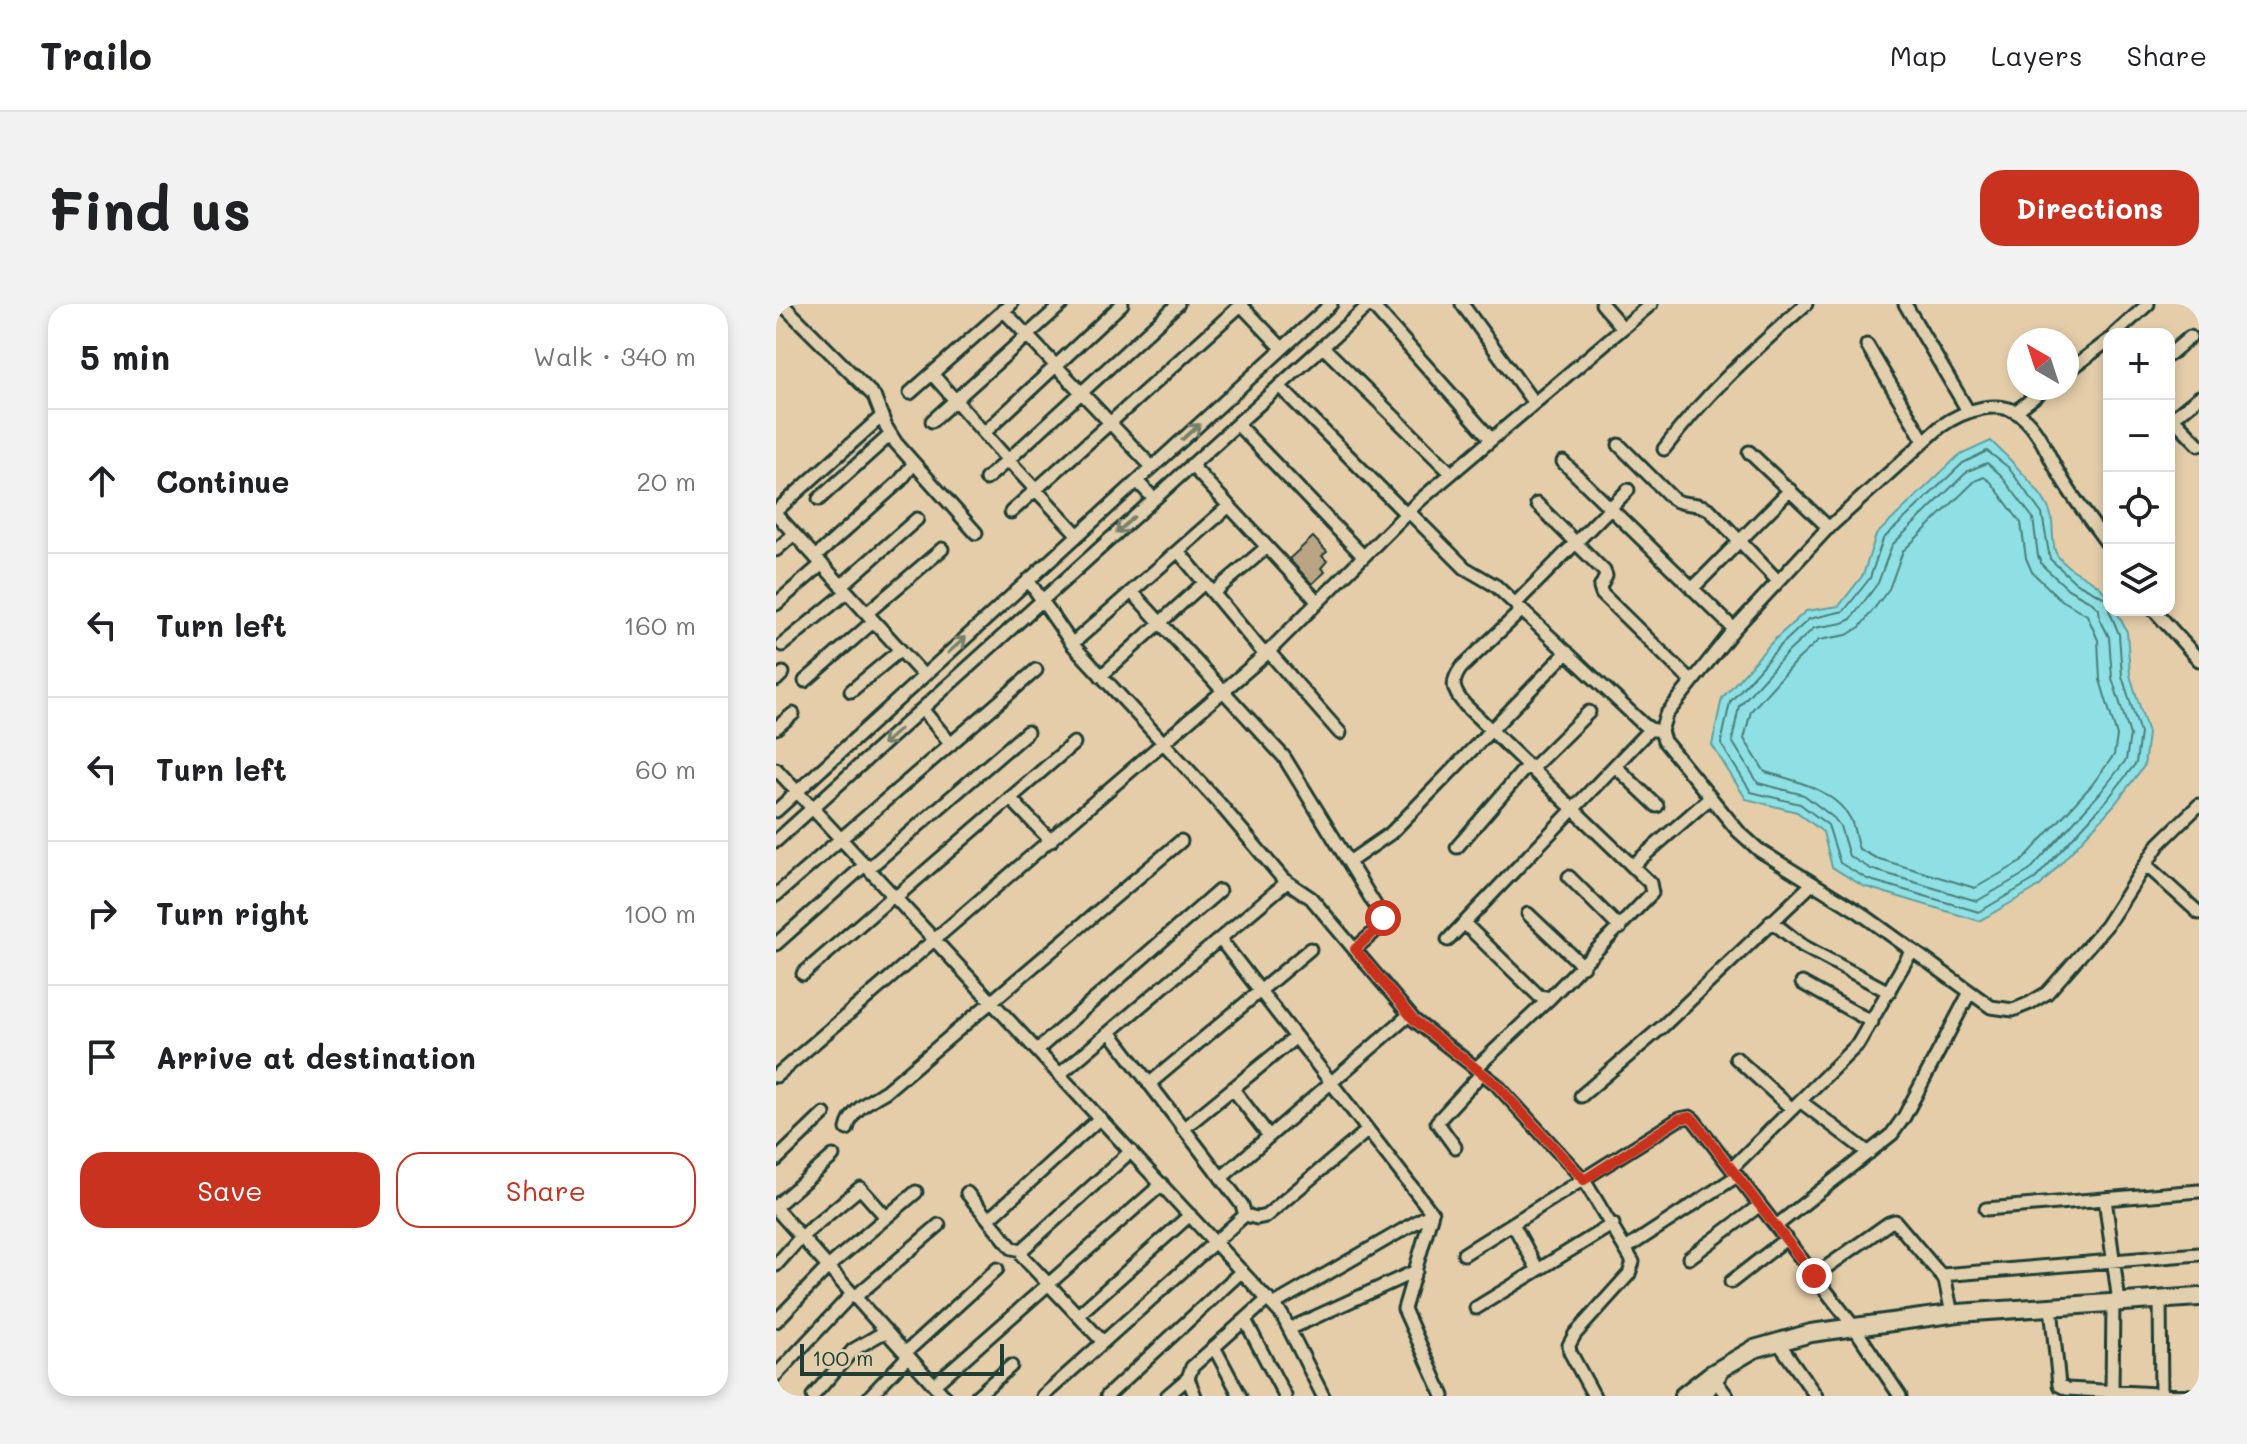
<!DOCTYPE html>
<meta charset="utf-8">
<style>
:root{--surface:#fff;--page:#f2f2f2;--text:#202124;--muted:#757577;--line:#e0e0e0;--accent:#c8321e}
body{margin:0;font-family:Mali,sans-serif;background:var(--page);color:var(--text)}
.controls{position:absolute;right:24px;top:24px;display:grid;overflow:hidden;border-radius:16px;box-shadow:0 4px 12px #0003}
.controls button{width:72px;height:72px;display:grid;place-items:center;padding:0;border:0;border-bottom:2px solid var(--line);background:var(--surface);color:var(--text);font:40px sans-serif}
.compass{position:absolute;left:1231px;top:24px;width:72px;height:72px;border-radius:50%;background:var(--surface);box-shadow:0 4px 12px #0003;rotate:321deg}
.scale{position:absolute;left:24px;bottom:20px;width:204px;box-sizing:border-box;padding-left:8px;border:4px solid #1f3d34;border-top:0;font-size:22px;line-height:28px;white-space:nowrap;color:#1f3d34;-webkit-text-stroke:6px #e1cfad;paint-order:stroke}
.stop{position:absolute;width:24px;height:24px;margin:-18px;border:6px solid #c8321e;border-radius:50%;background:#fff}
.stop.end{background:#c8321e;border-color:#fff;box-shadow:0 2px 8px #0008}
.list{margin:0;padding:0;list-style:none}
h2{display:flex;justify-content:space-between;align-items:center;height:104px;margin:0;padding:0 32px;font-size:34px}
h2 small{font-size:26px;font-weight:400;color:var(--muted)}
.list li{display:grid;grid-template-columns:52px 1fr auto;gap:24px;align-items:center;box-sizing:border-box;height:144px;padding:0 32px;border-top:2px solid var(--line)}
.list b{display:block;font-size:30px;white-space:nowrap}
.list em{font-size:26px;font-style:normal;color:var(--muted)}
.actions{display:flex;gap:16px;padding:24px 32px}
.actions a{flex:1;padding:18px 0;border:2px solid var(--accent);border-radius:24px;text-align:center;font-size:28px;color:var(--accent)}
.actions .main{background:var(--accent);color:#fff}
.icon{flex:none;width:44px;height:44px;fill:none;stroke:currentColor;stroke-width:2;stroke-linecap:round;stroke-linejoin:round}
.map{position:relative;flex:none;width:1423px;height:1092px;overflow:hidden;border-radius:24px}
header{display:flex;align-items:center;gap:48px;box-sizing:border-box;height:112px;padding:0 40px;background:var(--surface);border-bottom:2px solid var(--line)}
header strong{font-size:38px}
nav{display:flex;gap:44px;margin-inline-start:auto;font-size:28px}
.intro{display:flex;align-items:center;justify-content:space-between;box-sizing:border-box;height:192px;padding:0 48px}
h1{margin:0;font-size:56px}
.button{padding:20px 36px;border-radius:24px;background:var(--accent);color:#fff;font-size:28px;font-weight:700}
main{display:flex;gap:48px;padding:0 48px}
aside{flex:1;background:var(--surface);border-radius:24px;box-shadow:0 4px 12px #0003}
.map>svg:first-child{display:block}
.water{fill:#8ee0e4;stroke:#629f9e;stroke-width:2}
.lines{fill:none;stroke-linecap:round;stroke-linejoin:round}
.shore{stroke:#4b7e7a;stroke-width:2}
.building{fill:#b9a483;stroke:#1f3d34;stroke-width:2}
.street-casing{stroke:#1f3d34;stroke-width:17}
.secondary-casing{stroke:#1f3d34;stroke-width:22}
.street{stroke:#e1cfad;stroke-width:11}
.secondary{stroke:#e1cfad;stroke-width:16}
.oneway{stroke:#767f6a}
.route{stroke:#c8321e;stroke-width:10}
</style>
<header>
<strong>Trailo</strong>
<nav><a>Map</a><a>Layers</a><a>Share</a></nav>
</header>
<div class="intro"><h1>Find us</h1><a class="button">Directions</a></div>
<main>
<aside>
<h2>5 min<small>Walk · 340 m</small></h2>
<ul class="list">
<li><svg class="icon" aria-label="ahead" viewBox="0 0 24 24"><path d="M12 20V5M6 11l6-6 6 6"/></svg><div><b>Continue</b></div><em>20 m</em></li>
<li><svg class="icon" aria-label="left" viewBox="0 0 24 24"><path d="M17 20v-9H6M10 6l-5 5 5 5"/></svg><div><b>Turn left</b></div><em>160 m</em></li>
<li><svg class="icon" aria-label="left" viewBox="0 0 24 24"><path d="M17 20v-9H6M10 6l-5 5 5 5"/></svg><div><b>Turn left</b></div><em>60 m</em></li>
<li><svg class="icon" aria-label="right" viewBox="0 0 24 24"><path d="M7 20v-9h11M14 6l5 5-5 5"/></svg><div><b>Turn right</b></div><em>100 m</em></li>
<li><svg class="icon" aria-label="arrive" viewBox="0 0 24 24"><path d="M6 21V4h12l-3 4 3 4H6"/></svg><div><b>Arrive at destination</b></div></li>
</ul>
<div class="actions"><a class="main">Save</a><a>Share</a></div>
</aside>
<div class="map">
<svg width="1423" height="1092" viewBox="0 0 1423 1092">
<rect width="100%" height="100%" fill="#e5cda9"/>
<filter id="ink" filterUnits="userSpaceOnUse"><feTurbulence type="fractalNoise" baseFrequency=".0125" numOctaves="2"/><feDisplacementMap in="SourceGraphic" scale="16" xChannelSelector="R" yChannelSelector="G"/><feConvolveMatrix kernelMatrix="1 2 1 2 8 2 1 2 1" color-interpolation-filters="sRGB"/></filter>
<g filter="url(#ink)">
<path class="water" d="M1215,137c15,14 53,52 59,71 5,13 0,32 7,43 17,25 52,22 52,55h7l11,22 3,43 18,58 -4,33 -30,39 -74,81 -61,35 -116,-35 -31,-19 -9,-35 -26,-20 -51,-13 -34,-54 10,-47 51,-57 33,-30 33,-5 24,-31 13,-40 82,-79z"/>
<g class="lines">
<path class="shore" d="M1211,159l13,11 33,44 5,38 4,9 26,24 22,12 9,8 1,10 9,18 3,41 18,57 -4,25 -26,33 -71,78 -52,30 -106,-32 -22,-13 -9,-30 -6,-8 -30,-23 -46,-12 -26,-42 7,-35 47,-52 28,-26 29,-5 8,-4 27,-36 14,-38 76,-74z
M1208,173l7,5 30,41 5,35 6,14 28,27 27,16 11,25 2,40 17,56 -3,19 -23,31 -70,76 -46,26 -99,-30 -17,-9c-4,-10 -4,-22 -9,-31 -17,-29 -56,-38 -85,-46l-21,-33 7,-28 44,-49 24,-22 28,-5 13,-8 29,-38 14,-38 72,-70z
M1333,296l-34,-18 -25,-23 -8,-45 -34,-47 -21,-16 -24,12 -80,76 -13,39 -26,33 -35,8 -30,28 -49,55 -9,42 30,48 49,12 28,21 12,38 27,16 112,33 56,-33 72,-79 29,-37 4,-30 -18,-57 -3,-42 -10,-24"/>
</g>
<path class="building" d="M537,233l14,15 -5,4 5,5 -6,7 4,4 -13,12 -23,-25z"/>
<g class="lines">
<defs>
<path id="street" d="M6,0l92,92 12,31 10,16 80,90
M464,0l42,44
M595,0l120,135
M686,0l72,99
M826,0l21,24
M1129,0l63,107
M227,6l149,157
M1339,30l33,-30
M1091,41l57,96
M547,43l128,126
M1393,51l21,-18
M1291,68l42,-32
M157,71l51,58 138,-129
M503,82l127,128
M134,89l101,-89
M1239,108l31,-24
M1393,110l30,31
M1397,114l26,-21
M156,117l130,-117
M461,120l126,132
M208,129l24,27 -22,19
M843,141l54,54c12,8 24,2 37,11l68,71
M888,145c42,-56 90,-99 142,-145
M973,148l80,76
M787,158l171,167
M415,161l127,137
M361,177l17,18
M43,195l71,-64
M761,200l67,67 2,5 -6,12 2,6 90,88
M0,207l106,-95
M632,207l57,57 31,18 147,138 7,5 11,2
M235,208l231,-208
M0,210l148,162
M302,231l-70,-75 170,-156
M1333,242c-16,-22 -33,-44 -47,-67 -12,-19 -20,-43 -36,-59 -23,-25 -64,-9 -86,7l-115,104 -91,98 -68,86 -5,16 3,10 74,90 21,19 100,62 132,95 22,3 17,-7 17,-10 59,-67 53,-82 40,-39
M0,246l18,-16
M402,247l87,104
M39,253l85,-76 14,-18
M252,276l44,64 147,159 64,76 28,19 103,122 82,64 88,96 49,82 -4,12 -54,60 -6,11 1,7 24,44
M65,282l76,-67
M916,285l98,-99
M356,288l152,165 99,161 -3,9 -25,22
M437,289l54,-46
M0,300l46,-40
M739,300l113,-114
M1378,306l45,50
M91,309l75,-64
M296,340l157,-138
M6,341l65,-53
M492,347l72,82
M325,372l103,-93
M0,376l7,-7
M29,377l69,-60
M75,387l49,-41
M146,405l29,35
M0,424l17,-14
M839,462l42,40
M0,465l506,546 41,81
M755,465l58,-57
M234,494l41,43
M0,507l555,-507
M0,537l594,-537
M681,543l70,-81
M573,558l42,-29 176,-181
M1370,561l53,48
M856,562l78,-68
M93,564l158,-136
M793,573l51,51
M0,591l260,-225
M120,593l178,-154
M752,610l55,52
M995,617l32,25 86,46
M688,619l75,73 11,2 102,-105 -2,-10 -185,-178c-12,-14 -15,-22 -4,-37l61,-58
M444,635l212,274 -28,96 39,87
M672,636l202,-211
M0,640l90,-80
M27,670l91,-79
M1026,679l70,39
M261,746l182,-159
M960,754l56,51
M700,764l74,-70
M284,770l227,-192
M0,772l489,-421 154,-154 232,-197
M373,780l161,-135
M457,785l36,47
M805,792l81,-69 150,-143
M1024,797l69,52
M71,825c4,-20 23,-28 39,-38l295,-250
M407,825l113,-92
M679,843l-18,-25 45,-49
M0,856l48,-46
M956,864l126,-124 54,-94
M445,874l188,-163
M191,889l45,55 10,2
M1329,895l14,103
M0,902l57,-50
M0,905l168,187
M1210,905l213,-18
M469,911l12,3 9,-2 102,-86
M214,914l110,-100
M737,920l25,46
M1000,922l116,-92 12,-17 66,-125
M851,944l110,-72
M688,950l215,-135 11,-2 4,3 160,207 46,69
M913,954l71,-53
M0,961l25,-28 59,-49 26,29
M1166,971l257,-21
M1038,972l75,-53 6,-2 50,59 7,34
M955,978l55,-43
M79,993l84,-72
M1384,995l1,95
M497,1001l159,-92
M1275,1003l8,78 8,4 125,7
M700,1004l137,-84
M302,1011l112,-100
M469,1016l40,76
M0,1017l52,-54 88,-75
M513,1025l127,-58
M327,1038l-80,-85 -1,-7 109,-99
M1002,1038l38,54
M438,1043l26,49
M129,1049l92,-84
M0,1071l76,-81
M939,1076l12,16
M158,1081l228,-201
M1336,1087l1,-89
M0,1091l1,1
M37,1092l40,-46 33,-19
M94,1092l38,-40
M201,1092l34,-30
M267,1092l202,-181 -3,-10 -132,-173
M331,1092l135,-125
M391,1092l21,-18
M419,1092l-7,-18 4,-11 76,-68"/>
<path id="secondary" d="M907,1092l27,-21 44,-26 57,-16 147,-20 241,-16
M926,1092l16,-22"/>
</defs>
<use href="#street" class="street-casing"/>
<use href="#secondary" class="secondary-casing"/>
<use href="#street" class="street"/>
<use href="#secondary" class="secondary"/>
</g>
<defs><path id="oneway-shaft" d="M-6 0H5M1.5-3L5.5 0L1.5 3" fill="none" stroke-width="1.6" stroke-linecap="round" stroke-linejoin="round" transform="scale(2)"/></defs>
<g class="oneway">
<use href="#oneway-shaft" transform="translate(415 128) rotate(-42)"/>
<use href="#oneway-shaft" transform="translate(349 221) rotate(138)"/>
<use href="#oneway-shaft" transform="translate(181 341) rotate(-42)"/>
<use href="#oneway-shaft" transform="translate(115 433) rotate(138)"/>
</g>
</g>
<g class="lines" filter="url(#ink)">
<path class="route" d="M607,614l-3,9 -25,22 59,71 82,64 88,96 95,-61 11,-2 4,3 120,156"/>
</g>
</svg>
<div class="controls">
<button>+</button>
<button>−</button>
<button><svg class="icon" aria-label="locate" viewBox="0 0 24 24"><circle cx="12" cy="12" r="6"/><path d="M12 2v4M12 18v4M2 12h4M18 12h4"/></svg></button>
<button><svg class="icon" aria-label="layers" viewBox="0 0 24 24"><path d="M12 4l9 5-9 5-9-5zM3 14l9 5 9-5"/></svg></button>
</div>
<svg class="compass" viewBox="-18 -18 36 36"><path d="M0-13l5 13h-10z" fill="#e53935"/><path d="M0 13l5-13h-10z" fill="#757577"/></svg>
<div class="scale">100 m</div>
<div class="stop" style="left:607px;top:614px"></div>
<div class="stop end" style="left:1038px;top:972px"></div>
</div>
</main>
